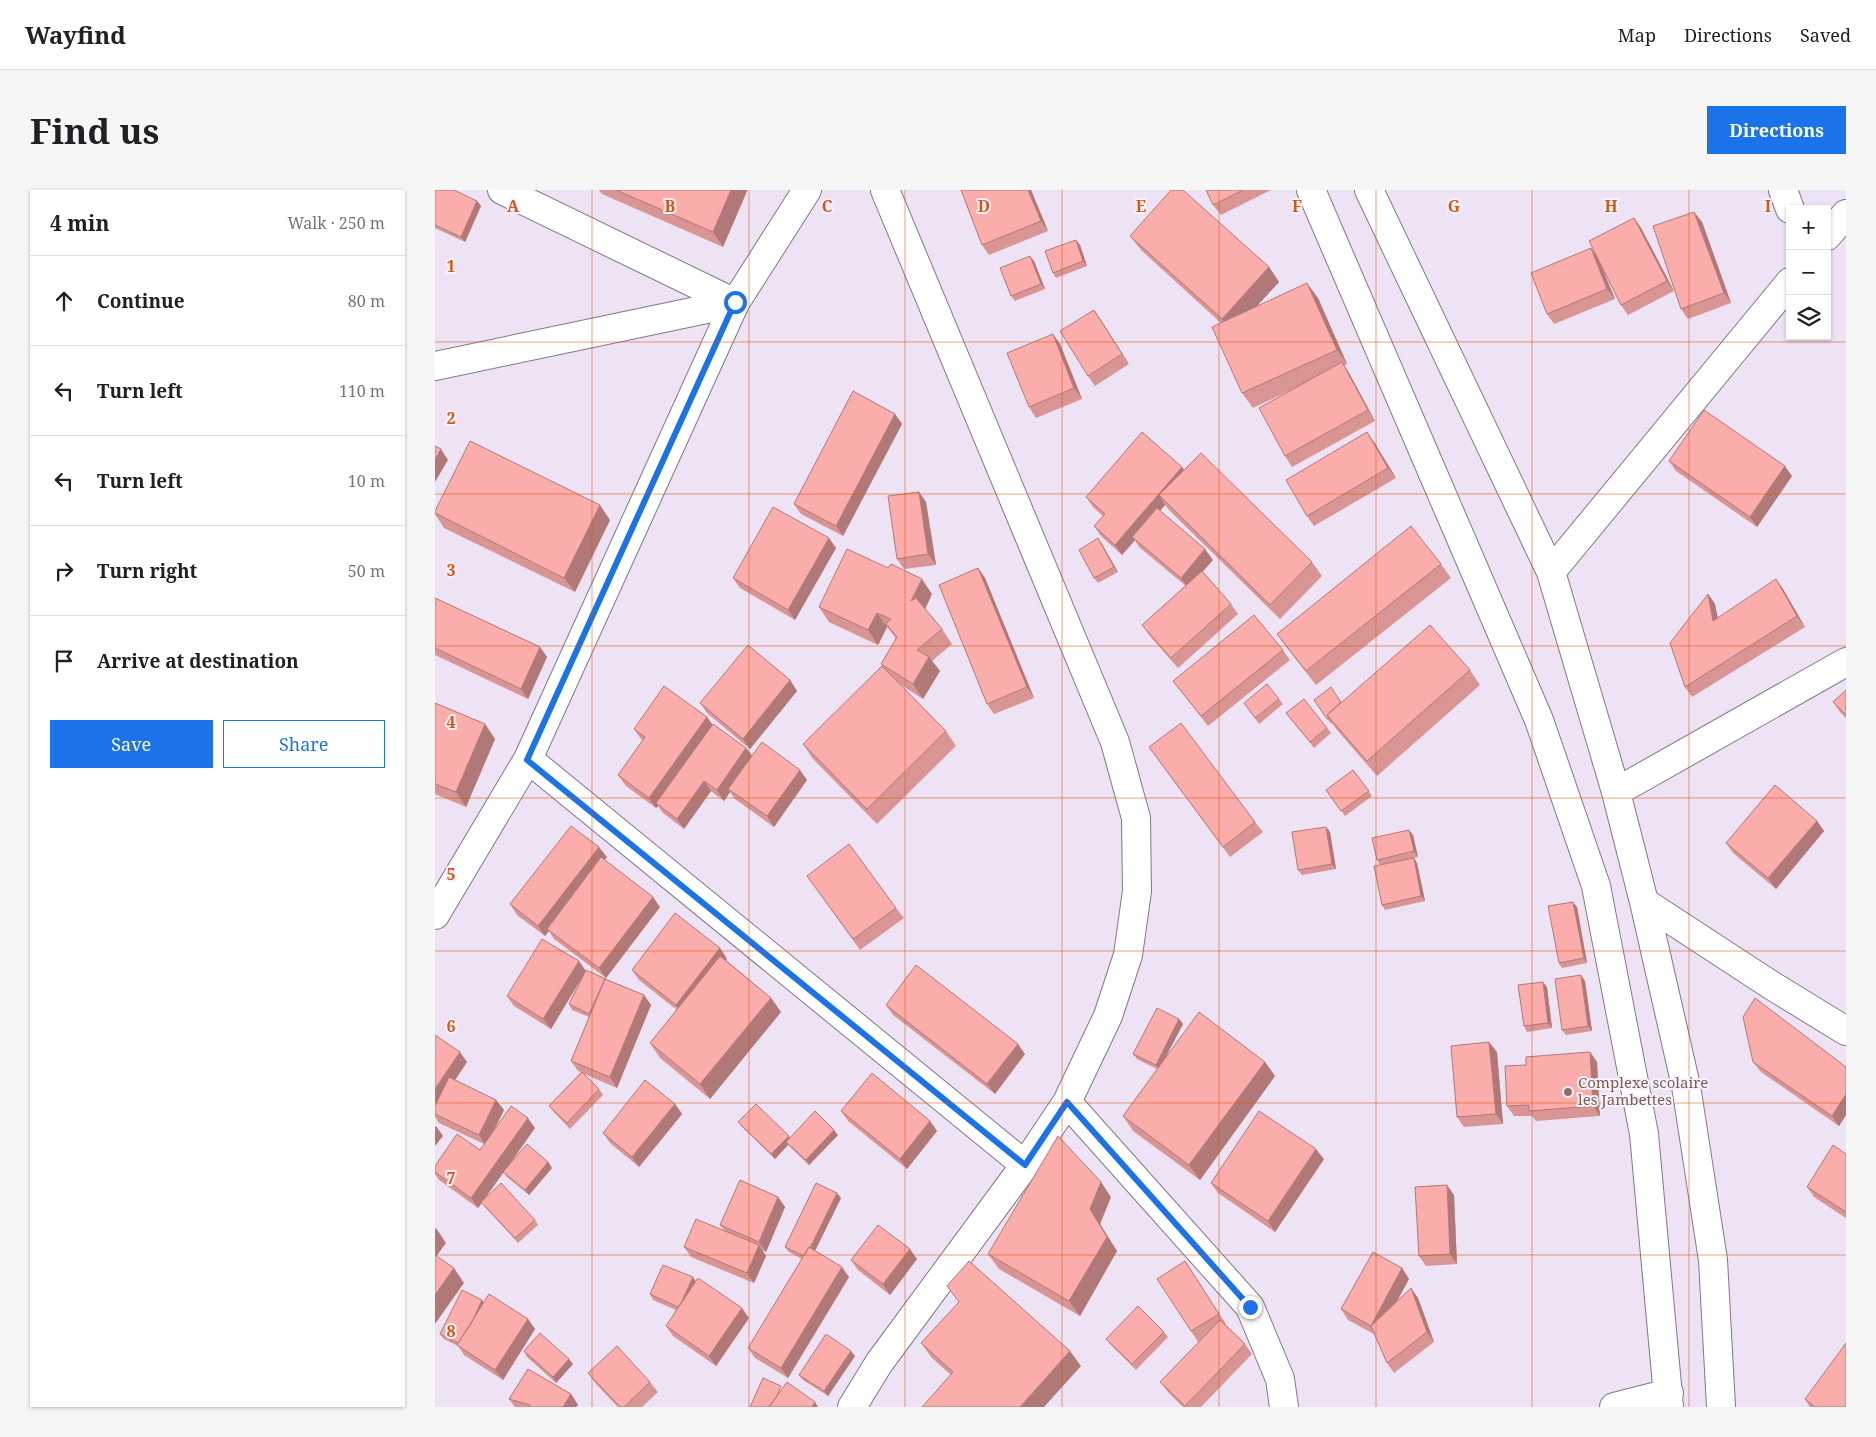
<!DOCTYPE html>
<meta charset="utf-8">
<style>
:root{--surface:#fff;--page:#f6f6f6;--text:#202124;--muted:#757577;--line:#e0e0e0;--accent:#1a73e8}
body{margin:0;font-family:"Noto Serif",serif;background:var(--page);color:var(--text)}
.controls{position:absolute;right:15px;top:15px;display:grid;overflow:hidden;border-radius:0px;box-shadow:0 1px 4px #0004}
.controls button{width:45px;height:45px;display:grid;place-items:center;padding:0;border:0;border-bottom:1px solid var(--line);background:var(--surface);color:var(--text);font:25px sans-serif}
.stop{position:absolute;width:15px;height:15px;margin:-11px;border:4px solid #1a73e8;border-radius:50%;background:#fff}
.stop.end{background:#1a73e8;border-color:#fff;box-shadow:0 1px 5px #0008}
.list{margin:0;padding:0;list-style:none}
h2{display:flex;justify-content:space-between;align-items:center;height:65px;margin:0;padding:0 20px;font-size:21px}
h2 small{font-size:16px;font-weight:400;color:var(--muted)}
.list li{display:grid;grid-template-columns:32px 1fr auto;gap:15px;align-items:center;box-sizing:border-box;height:90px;padding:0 20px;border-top:1px solid var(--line)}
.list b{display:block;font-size:19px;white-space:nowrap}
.list em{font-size:16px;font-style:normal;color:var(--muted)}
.actions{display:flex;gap:10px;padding:15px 20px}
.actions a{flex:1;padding:11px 0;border:1px solid var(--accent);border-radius:0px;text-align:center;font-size:18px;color:var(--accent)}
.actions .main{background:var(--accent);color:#fff}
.icon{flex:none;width:28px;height:28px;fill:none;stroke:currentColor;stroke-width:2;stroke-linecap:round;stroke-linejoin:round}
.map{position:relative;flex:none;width:1411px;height:1217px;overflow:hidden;border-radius:0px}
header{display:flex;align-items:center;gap:30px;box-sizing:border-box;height:70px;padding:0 25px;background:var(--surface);border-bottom:1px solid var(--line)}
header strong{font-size:24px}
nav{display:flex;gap:28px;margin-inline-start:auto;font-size:18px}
.intro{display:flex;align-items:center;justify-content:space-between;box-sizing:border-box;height:120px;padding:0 30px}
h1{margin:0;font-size:35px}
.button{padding:12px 22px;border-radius:0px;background:var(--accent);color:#fff;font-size:18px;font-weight:700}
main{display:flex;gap:30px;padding:0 30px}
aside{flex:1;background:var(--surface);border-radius:0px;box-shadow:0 1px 4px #0004}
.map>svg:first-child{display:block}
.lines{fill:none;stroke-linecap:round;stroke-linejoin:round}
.minor-casing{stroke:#817786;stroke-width:30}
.minor{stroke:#fff;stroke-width:28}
.wall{fill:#d89593}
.shaded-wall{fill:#b07978}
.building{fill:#fbadab;stroke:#b07978}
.route{stroke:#1a73e8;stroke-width:6}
.grid{fill:none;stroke:#dd550c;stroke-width:1;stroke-opacity:0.55}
.education-dot{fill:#8d6e63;stroke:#f9f2fd;stroke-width:2}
.labels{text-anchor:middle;stroke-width:4;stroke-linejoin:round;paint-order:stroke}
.education-label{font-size:15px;fill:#785e54;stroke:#f9f2fd;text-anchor:start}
.grid-label{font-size:16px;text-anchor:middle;font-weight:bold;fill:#dd550c;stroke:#f9f2fd;stroke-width:4;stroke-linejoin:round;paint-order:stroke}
</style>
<header>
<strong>Wayfind</strong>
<nav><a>Map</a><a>Directions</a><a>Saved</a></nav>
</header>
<div class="intro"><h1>Find us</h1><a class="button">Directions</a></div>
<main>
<aside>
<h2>4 min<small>Walk · 250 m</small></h2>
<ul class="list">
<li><svg class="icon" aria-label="ahead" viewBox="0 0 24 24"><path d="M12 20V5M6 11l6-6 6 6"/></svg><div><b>Continue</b></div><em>80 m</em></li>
<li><svg class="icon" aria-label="left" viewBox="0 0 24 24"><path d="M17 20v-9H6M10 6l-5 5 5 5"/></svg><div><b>Turn left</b></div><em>110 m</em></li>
<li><svg class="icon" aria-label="left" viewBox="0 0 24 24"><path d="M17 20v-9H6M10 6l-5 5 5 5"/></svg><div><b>Turn left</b></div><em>10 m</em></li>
<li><svg class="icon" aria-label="right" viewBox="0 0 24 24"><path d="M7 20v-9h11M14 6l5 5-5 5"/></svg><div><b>Turn right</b></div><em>50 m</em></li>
<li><svg class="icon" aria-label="arrive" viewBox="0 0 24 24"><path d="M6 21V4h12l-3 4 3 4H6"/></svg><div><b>Arrive at destination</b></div></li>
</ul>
<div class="actions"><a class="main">Save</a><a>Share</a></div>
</aside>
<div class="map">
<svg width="1411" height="1217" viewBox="0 0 1411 1217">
<rect width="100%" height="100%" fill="#eee3f5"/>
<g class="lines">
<defs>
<path id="minor" d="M67,0l233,113
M876,0l228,530 57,166 48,248 25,273
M934,0l182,382 65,220 28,110 42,184 27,174 8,147
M1348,0l7,19
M1392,46l19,-22
M0,176l300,-63
M1116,382l239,-290
M93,569l497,406
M1181,602l230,-130
M1209,712l127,83 75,46
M0,725l93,-156 207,-456 72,-113
M632,912l183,205 30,72 4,28
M417,1217l27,-44 146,-198 42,-63 41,-86 20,-61 9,-64 -1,-73 -21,-76 -230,-552
M1179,1217l55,-14"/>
</defs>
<use href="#minor" class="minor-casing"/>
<use href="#minor" class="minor"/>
</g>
<path class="wall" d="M0,0l42,11 4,5 -16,36 -30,-14z
M164,0h148v1l-24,56 -121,-53z
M526,0h70l17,41 -59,24 -7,-10z
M771,0h65l-50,25 -8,-10z
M1259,22l8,10 29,81 -43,16 -7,-10z
M1199,28l7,10 33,63 -46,24 -7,-10 -20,-39 14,33 -61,25 -7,-10 48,-60z
M695,46l139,31 10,15 -22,24 61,-8 29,66 -3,2 5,7 26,48 -83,46 -7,-11 8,-67 -40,19 -11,-15 -21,-70 -80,-73z
M641,50l4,5 7,21 -31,12 -3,-5z
M599,71l11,28 -30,12 -4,-5z
M659,120l35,54 -34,22 -7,-10z
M618,144l7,10 22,55 -46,19 -7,-11z
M460,224l7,10 -59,112 -42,-22 -7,-10z
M939,252l22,36 -82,48 -7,-10z
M1234,271l123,15 -35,51 -81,-56z
M747,277l2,3 128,92 10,14 -42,43 -111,-109 -4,-5 -5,6 53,49 -11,12 29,32 7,10 -60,54 -29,-33 -7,-10 44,-39 -47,-39 -4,-7 -13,15 -21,-19 -7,-10 9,-10 -10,-9 -7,-10z
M484,302l7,10 10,63 -32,4 -7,-10z
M0,321l175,9 -35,72 -131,-64 -9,-14z
M663,348l20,34 -20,11 -4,-5z
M401,358l-41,72 -55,-32 -7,-10z
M1006,374l10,14 -135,107 -29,-37 -10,-14z
M543,378l7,10 49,120 -40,16 -7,-10z
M1348,399l22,38 -113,70 -7,-10 23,-93 7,10 3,14z
M497,404l-7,15 17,20 10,15 -20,17 8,10 -17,28 -25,-16 48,48 10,15 -79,78 -64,-65 -10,-15 83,-74 -5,-6 15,-25 -7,-10 -2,-2 -9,18 -49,-23 -10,-15z
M0,408l105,49 7,10 -19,42 -93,-44z
M848,460l7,10 -82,66 -35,-45z
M1035,480l10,15 -103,91 -40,-46 -5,-7 -1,1 -17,-24 27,2z
M355,490l7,11 -47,58 -43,-36 -7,-10z
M1411,500v28l-6,-6 -7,-10z
M844,509l4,5 -24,20 -15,-21z
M0,513l50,21 10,15 -29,68 -31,-13z
M851,523l41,15 4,5 -17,15z
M272,527l5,7 34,24 6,8 55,24 -33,47 -39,-28 -5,-7 -6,9 -13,-10 -27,38 -21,-16 -5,-7 -2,2 -30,-22 -8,-11 25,-35 -2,-1 -7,-10z
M721,567l99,65 8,10 -33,25z
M918,580l19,26 -27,20 -19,-26z
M1382,631l7,10 -48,58 -43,-36 -7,-10z
M891,637l4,5 6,37 -34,6 -4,-5z
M978,645l5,22 -38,8 -3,-5z
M172,667l-3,3 56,47 -54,71 -52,-39 -5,-8 -4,5 -28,-21 -7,-11z
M982,673l8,38 -40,9 -3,-5z
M372,686l89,32 8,10 -44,32z
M1142,717l10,56 -25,5 -3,-5z
M285,758l7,11 -1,1 45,38 10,14 -71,87 -50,-41 -10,-15 27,-33 -38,-30 -7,-10z
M150,780l59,25 7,10 -34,83 -35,-15 17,16 4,6 -33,34 -17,-18 -4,-5 32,-34 -3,-1 -7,-10 18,-44 -17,-7 -3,-6 12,-25 -30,50 -37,-23 -7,-10z
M1150,791l7,50 -26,4 -4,-5z
M1112,797l5,41 -25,4 -3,-6z
M451,815l139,49 -30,40 -102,-79z
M744,829l4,5 -18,34 100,4 10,14 -75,104 -67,-49 -10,-15 34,-47 -20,-10 -4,-5z
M0,845l32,27 -12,18 41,20 8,10 -10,20 41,-2 -27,39 40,-5 4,6 -23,27 -22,-18 -3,-5 -19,26 50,22 3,5 -20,18 -33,-36 -3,-4 -4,5 -39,-28 -4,-6v-8l45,-16 4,-6 -45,-21 -4,-6z
M1062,862l6,72 -39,3 -7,-10z
M1155,862l7,10 3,54 -64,5 -4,-5h-18l-7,-10 19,-41z
M1318,872l93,5v48l-7,11 -78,-54z
M240,914l7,10 -43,53 -29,-24 -7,-10z
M406,921l89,10 7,10 -30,38 -59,-48z
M303,932l52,16 48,-3 -29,30 -21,-20 -13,14 -33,-32z
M1411,964v64l-32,-21 -7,-10z
M889,969l-49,73 -57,-39 -7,-10z
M1019,1005l3,69 -31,2 -7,-10z
M343,1007l7,10 -19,45 -4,-2 4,6 -12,27 -63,-26 -7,-10 41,-16 -5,-6z
M676,1007l-11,27 17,27 -37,65 -81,-47 -11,-15z
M406,1008l-26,53 34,26 -61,101 -33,-20 -7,-10 54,-89 -13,-7 -4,-5z
M482,1069l-27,36 -32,-25 -7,-10z
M750,1071l41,63h-1l20,20 7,10 -51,53h-18l-15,-15 -8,-10 40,-41 -2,1 -7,-11z
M967,1078l7,11 -12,22 21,-3 16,44 -40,31 -7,-10 -13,-29 -26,-14 -7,-11z
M261,1092l53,36 -33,48 -43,-30 -7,-10 10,-16 -23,-10 -3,-6z
M49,1112l44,17 7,10 -32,51 -39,-25 -6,-9 -14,-7 -4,-5z
M729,1142l4,5 -32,33 -26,-26 -4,-5z
M486,1153l160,23 -130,9 -19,-17z
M89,1161l49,13 -17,19 -29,-26z
M420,1166l-27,40 -25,-16 -4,-5z
M153,1183l62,9 8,10 -16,15h-24l-22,-23z
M136,1204l7,11 -2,2h-61l-6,-8z
M1370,1209l41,8h-36z"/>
<path class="shaded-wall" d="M296,0h16v1l-24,56 -10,-15z
M593,0h3l17,41 -7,-10z
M42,11l4,5 -16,36 -4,-5z
M1259,22l8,10 29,81 -7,-10z
M1199,28l7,10 33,63 -7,-10z
M641,50l4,5 7,21 -4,-5z
M1156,58l7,10 17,41 -8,-10z
M595,66l4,5 11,28 -4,-5z
M834,77l10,15 -47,51 -10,-14z
M872,93l11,15 29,66 -10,-14z
M659,120l7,10 28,44 -7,-10z
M618,144l7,10 22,55 -8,-11z
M907,172l7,11 26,48 -7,-11z
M460,224l7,10 -59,112 -7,-10z
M932,242l7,10 22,36 -8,-10z
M6,259l7,11 -13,22v-22z
M1350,276l7,10 -35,51 -7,-10z
M747,277l7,10 -30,18 6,10 -30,34 -3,-2 3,3 -13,15 -7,-10z
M484,302l7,10 10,63 -8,-11z
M165,315l10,15 -35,72 -11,-14z
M394,348l7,10 -41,72 -7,-10z
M663,348l4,6 16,28 -4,-5z
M770,359l8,11 -25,28 -7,-10z
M543,378l7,10 49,120 -7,-11z
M487,389l10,15 -10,22 -11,-15z
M1341,389l7,10 22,38 -8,-11z
M1273,404l7,10 5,27 -7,-10z
M442,423l10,14 -9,18 -10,-15z
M105,457l7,10 -19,42 -7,-10z
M494,467l11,14 -17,28 -10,-15z
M355,490l7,11 -47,58 -7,-10z
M272,527l7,10 -58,76 2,3 -2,2 -7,-10z
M50,534l10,15 -29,68 -10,-15z
M311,558l8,10 -26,31 2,3 -6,9 -7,-11z
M365,580l7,10 -33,47 -7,-11z
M269,591l7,10 -27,38 -7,-10z
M1382,631l7,10 -48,58 -8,-11z
M891,637l4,5 6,37 -4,-5z
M974,640l4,5 5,22 -4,-6z
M164,657l8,10 -57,73 -3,-1 2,2 -4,5 -7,-10z
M979,668l3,5 8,38 -4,-5z
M218,707l7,10 -54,71 -7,-10z
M1138,712l4,5 10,56 -3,-5z
M285,758l7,11 -44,56 -7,-10z
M144,771l7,10 -35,58 -8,-10z
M1146,785l4,6 7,50 -4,-5z
M1108,792l4,5 5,41 -4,-5z
M209,805l7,10 -34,83 -7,-11z
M336,808l10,14 -71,87 -10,-15z
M744,829l4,5 -24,46 -3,-5z
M1054,852l8,10 6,72 -7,-10z
M583,854l7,10 -30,40 -8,-10z
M25,862l7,10 -32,48v-21z
M1155,862l7,10 3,54 -7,-10z
M830,872l10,14 -75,104 -11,-15z
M1411,904v21l-7,11 -7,-10z
M61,910l8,10 -18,36 -7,-11z
M240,914l7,10 -43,53 -7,-10z
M93,928l7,10 -57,80 -7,-10z
M495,931l7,10 -30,38 -7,-10z
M1,936l7,10 -8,10v-19z
M399,940l4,5 -29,30 -3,-5z
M354,946l3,5 -6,1 2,3 -13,14 -4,-5z
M881,959l8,10 -49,73 -7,-11z
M113,972l4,6 -23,27 -4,-5z
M666,992l10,15 -11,27 17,27 -37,65 -11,-15 21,-92z
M1012,995l7,10 3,69 -7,-10z
M402,1003l4,5 -32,65 -3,-6z
M343,1007l7,10 -19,45 -7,-10z
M1,1038l10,15 -11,15v-29z
M324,1055l7,11 -12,27 -7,-10z
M475,1059l7,10 -27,36 -7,-11z
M407,1077l7,10 -61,101 -7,-10z
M19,1078l10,15 -29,41v-29z
M967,1078l7,11 -31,57 -7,-10z
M258,1087l3,5 -17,26z
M976,1098l7,10 16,44 -7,-10z
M47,1110l4,5 -26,39z
M307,1118l7,10 -33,48 -7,-10z
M93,1129l7,10 -32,51 -8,-10z
M416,1161l4,5 -27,40 -4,-5z
M635,1161l11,15 -37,41h-24z
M134,1169l4,5 -17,19 -3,-6z
M136,1204l7,11 -2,2h-13z
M380,1212l3,5h-6z"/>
<path class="building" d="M0,0h19l23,11 -16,36 -26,-12z
M181,0h115l-18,42z
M526,0h67l13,31 -59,24z
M736,0h12l86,77 -47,52 -92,-83z
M771,0h37l-30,15z
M1259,22l30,81 -43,16 -28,-83z
M1199,28l33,63 -46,24 -32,-64z
M641,50l7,21 -30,12 -8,-22z
M1156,58l16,41 -60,25 -16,-41z
M595,66l11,28 -30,12 -11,-28z
M872,93l30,67 -95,43 -30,-66z
M659,120l28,44 -34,22 -28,-45z
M618,144l21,54 -45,19 -22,-54z
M907,172l26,48 -83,46 -26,-48z
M418,201l42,23 -59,112 -42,-22z
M1269,220l81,56 -35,51 -81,-56z
M707,242l40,35 -67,78 -21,-19 11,-12 -19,-17z
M932,242l21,36 -81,48 -21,-36z
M35,251l130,64 -36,73 -129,-65v-2z
M0,256l6,3 -6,11z
M766,263l111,109 -42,43 -111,-110z
M484,302l9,62 -31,5 -9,-63z
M338,317l56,31 -41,72 -55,-32z
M722,318l48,41 -24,29 -49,-41z
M976,336l30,38 -135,107 -29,-37z
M663,348l16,29 -20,11 -15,-28z
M412,359l41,19 3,-4 31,15 -11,22 5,-3 26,31 -25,21 12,7 -16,27 -32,-20 16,-27 -11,-13 5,-5 -14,-6 -9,17 -49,-23z
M543,378l49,119 -40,17 -48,-119z
M767,381l29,33 -60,54 -29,-33z
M1341,389l21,37 -112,71 -15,-44 38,-49 5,27z
M0,408l105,49 -19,42 -86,-41z
M819,425l29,35 -82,66 -28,-35z
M995,435l40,45 -103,91 -40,-46z
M313,455l42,35 -47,59 -43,-36z
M447,476l64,65 -79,78 -64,-65z
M832,494l12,15 -24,19 -11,-15z
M229,496l43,31 -58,81 -31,-23 27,-38 -11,-8z
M896,497l10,15 -14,13 2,3 -2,1 -13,-19z
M1411,500v25l-13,-13z
M869,509l23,29 -17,14 -24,-29z
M0,513l50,21 -29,68 -21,-8z
M746,533l74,99 -32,25 -74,-100z
M278,534l33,24 -29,42 -13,-9 -27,38 -21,-16z
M327,552l38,28 -33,46 -39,-27z
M918,580l16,21 -28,20 -15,-21z
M1340,595l42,36 -49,57 -42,-35z
M136,636l28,21 -61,79 -28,-22z
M891,637l6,37 -34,6 -6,-38z
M974,640l5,21 -37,9 -5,-22z
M414,654l47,64 -43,31 -46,-63z
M166,667l52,40 -54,71 -52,-39z
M979,668l7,38 -39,9 -8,-39z
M1138,712l11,56 -25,5 -11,-57z
M240,723l45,35 -44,57 -44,-35z
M107,749l37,22 -36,58 -36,-23z
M285,766l51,42 -71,86 -50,-41z
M481,775l102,79 -31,40 -101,-79z
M151,780l20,9h-1l-16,35 -20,-10z
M1146,785l7,51 -26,4 -7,-51z
M170,789l39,16 -34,82 -39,-16z
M1108,792l5,41 -24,3 -6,-41z
M1320,808l91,69v27l-14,22 -79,-54 -10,-45z
M722,818l22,11 -23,46 -23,-11z
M764,822l66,50 -76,103 -66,-49z
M0,845l25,17 -25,37z
M1054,852l7,72 -39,3 -6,-71z
M1155,862l3,54 -64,5v-6l-22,1 -2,-40 21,-1v-8z
M147,882l17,17 -32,34 -18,-17z
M437,883l58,48 -30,38 -59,-48z
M14,887l47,23 -17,35 -44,-21v-8z
M210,890l30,24 -43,53 -29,-24z
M321,914l33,32 -18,18 -33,-32z
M76,916l17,12 -57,80 -36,-26v-6l22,-32 23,16z
M380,921l19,19 -28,30 -20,-18z
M824,921l57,38 -48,72 -57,-38z
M623,946l43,46 -11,27 17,28 -38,64 -81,-47z
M92,954l21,18 -23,28 -22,-18z
M1398,955l13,9v58l-39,-25z
M305,990l38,17 -19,45 -39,-17z
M66,993l34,37 -20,18 -34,-36z
M381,993l21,10 -27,55 -1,-1 -5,9 -19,-9z
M1012,995l3,69 -31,2 -4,-69z
M261,1029l63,26 -12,28 -63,-26z
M443,1035l32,24 -27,35 -32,-24z
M374,1057l33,20 -61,101 -33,-20z
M938,1062l29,16 -31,58 -30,-17z
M0,1065l19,13 -19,27z
M534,1071l101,90 -50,56h-98l31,-35 -32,-29 38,-41 -12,-16z
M750,1071l34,53 -28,17 -34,-52z
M228,1075l30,12 -12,26 -3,4 -28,-13z
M263,1088l44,30 -33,48 -43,-30z
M976,1098l16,44 -40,31 -16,-37z
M27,1100l20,10 -10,22 -14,21 -18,-9z
M54,1104l39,25 -33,51 -38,-25z
M703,1116l26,26 -32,32 -26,-25z
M785,1130l25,24 -60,62 -25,-24z
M105,1143l29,26 -16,18 -29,-26z
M391,1144l25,17 -27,40 -25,-16z
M1411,1153v64h-31l-10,-8z
M182,1156l33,36 -26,25h-4l-32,-34z
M93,1179l43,25 -8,13h-34l1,-2 -21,-6z
M328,1188l18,8 -4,10 -8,11h-19z
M352,1192l28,20 -3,5h-43z"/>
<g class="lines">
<path class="route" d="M300,112l-208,458 498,405 42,-63 183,205"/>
</g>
<path class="grid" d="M157,0v1217M314,0v1217M470,0v1217M627,0v1217M784,0v1217M941,0v1217M1097,0v1217M1254,0v1217M0,152h1411M0,304h1411M0,456h1411M0,608h1411M0,761h1411M0,913h1411M0,1065h1411"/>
<circle class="education-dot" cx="1133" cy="902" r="5"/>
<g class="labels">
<g class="education-label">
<text x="1143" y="898">Complexe scolaire<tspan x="1143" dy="17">les Jambettes</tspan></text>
</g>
</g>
<g class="grid-label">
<text x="78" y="22">A</text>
<text x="235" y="22">B</text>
<text x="392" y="22">C</text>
<text x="549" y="22">D</text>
<text x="706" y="22">E</text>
<text x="862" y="22">F</text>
<text x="1019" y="22">G</text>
<text x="1176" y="22">H</text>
<text x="1333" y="22">I</text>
<text x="16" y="82">1</text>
<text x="16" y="234">2</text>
<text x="16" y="386">3</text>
<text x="16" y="538">4</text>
<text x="16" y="690">5</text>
<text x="16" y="842">6</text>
<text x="16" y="994">7</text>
<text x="16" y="1147">8</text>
</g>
</svg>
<div class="controls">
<button>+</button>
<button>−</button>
<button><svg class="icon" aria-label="layers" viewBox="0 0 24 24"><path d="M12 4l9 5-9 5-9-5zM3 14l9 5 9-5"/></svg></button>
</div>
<div class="stop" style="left:300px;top:112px"></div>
<div class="stop end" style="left:815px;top:1117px"></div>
</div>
</main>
